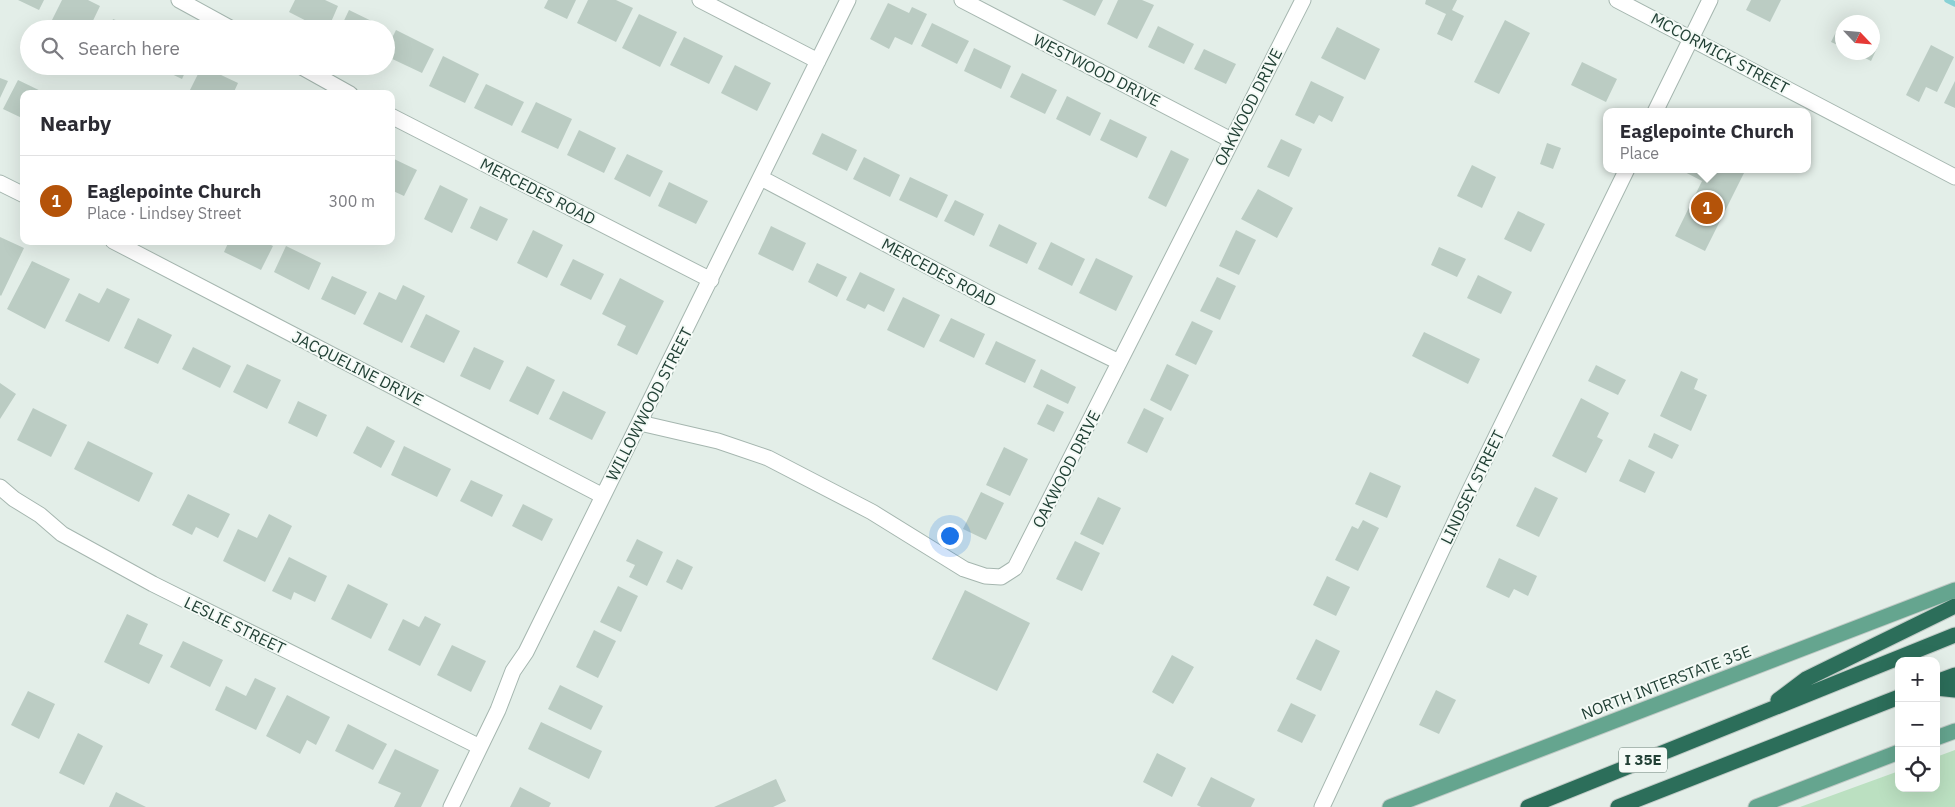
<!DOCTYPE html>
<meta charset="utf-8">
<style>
:root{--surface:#fff;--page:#f7f7f7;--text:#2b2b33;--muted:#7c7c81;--line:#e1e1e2;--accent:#b45309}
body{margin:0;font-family:"IBM Plex Sans",sans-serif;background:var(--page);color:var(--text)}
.controls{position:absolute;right:15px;bottom:15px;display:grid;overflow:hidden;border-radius:10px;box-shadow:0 5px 20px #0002}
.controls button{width:45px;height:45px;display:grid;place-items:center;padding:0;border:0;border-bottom:1px solid var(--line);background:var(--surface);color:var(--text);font:25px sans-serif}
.compass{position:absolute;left:1835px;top:15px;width:45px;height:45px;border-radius:50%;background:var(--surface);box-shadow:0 5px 20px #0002;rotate:116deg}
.you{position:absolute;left:949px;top:535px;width:18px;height:18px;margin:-12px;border:4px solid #fff;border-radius:50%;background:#1a73e8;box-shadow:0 0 0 8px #1a73e833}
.badge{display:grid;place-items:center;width:32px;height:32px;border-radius:50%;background:var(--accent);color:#fff;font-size:16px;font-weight:700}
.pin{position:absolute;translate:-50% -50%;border:2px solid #fff;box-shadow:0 1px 5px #0006}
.popup{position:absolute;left:1603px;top:108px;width:208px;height:65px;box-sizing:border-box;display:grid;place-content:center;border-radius:10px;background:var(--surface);filter:drop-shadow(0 1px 4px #0005);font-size:16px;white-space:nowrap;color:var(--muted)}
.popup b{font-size:19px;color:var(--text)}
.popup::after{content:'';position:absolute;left:50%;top:100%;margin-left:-10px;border:10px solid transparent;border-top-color:var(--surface)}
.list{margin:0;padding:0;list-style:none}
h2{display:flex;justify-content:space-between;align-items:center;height:65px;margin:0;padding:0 20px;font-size:21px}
h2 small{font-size:16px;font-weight:400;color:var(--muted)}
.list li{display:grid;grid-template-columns:32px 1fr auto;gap:15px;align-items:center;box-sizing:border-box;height:90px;padding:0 20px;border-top:1px solid var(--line)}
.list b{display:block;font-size:19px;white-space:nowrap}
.list p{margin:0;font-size:16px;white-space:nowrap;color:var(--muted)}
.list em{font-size:16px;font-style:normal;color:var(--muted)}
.icon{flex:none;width:28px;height:28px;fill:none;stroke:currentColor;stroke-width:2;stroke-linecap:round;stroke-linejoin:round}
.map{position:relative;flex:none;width:1955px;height:807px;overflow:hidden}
.search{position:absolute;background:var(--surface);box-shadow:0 5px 20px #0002;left:20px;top:20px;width:375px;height:55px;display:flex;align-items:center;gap:12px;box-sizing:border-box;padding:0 18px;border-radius:28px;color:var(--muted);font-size:19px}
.panel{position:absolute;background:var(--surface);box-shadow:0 5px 20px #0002;left:20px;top:90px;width:375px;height:155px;border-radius:10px}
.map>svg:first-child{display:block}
.green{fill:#bbe0c1}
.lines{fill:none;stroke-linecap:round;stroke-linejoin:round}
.stream{stroke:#88d1d5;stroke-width:5.5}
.building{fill:#bbccc3}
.minor-casing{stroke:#a5b6af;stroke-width:17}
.major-casing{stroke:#c1cac6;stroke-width:17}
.highway-casing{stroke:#c1cac6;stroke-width:17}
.minor{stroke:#fff;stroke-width:15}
.major{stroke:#65a58f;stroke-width:15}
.highway{stroke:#2c6e5a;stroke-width:15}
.labels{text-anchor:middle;stroke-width:4;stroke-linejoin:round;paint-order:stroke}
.shield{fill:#f4faf6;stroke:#60786f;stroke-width:1}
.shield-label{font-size:15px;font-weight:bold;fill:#214035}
.street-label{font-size:16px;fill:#214035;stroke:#f4faf6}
</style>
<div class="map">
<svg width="1955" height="807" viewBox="0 0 1955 807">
<rect width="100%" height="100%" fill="#e3eee8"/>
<path class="green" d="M1955,750v57h-155l99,-36v17h37v-31z"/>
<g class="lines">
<path class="stream" d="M1947,0l8,4"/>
</g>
<path class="building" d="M18,0h26l-5,10z
M62,0h26l12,6 -11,23h-18l-19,-9z
M295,0h30l13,6 -10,23h-6l-33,-17z
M548,0h28l-9,19 -23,-11z
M588,0h28l17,8 -17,34 -39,-19z
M1062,0h41l-8,16z
M1118,0h24l12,5 -17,34 -30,-15z
M1426,0h31l-5,10 12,6 -12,25 -15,-7 9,-20 -21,-10z
M1751,0h30l-11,22 -24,-12z
M888,3l21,10 3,-6 15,7 -15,31 -17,-8 -6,12 -19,-10z
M349,10l39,19h-48z
M639,14l38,18 -17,35 -38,-19z
M113,19l26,10h-29z
M1505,20l25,13 -31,61 -25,-12z
M932,23l37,18 -12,23 -36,-18z
M1840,24l2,2v21l-11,-5z
M1158,26l36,18 -10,20 -36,-17z
M1337,27l43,22 -15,31 -44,-22z
M396,30l38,19 -12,24 -36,-17v-6z
M684,37l39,19 -14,28 -39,-19z
M1872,40l7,4 -8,17 -18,-9h19z
M1931,45l23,12 -17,35 -11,-5 -7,15 -13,-7z
M974,48l37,18 -10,23 -37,-18z
M1204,49l32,15 -10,20 -32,-15z
M443,56l36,18 -14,29 -36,-17z
M1582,62l35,17 -11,23 -35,-17z
M735,65l36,18 -14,28 -36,-18z
M155,66h33l-6,13z
M202,66l36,17 -5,11h-36l-7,-4z
M1022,73l35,17 -12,24 -35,-17z
M0,78l8,3 -8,17z
M18,80l29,14h-23v25l-21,-10z
M1311,81l33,16 -12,25 -13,-7 -5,9 -19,-9z
M1955,81v27l-11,-5z
M486,84l38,18 -12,24 -38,-18z
M1067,96l34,17 -11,23 -34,-17z
M536,102l36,17 -14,30 -37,-17z
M1110,119l37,18 -10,21 -37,-18z
M579,130l37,18 -12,25 -37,-18z
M822,133l35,17 -10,21 -35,-17z
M1281,139l21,10 -13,28 -22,-10z
M1547,143l14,5 -8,21 -13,-5z
M1171,150l18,9 -23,48 -18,-9z
M627,154l36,17 -13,26 -36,-18z
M864,157l36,18 -10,22 -37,-18z
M392,158l25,12 -13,26 -13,-6z
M1472,165l24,12 -14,31 -25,-12z
M1679,169h67l-41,82 -30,-15 27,-55z
M910,177l38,18 -11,23 -38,-18z
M669,182l39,19 -12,23 -38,-18z
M440,185l28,14 -16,34 -28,-14z
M1258,189l35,19 -16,30 -36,-19z
M955,200l29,14 -10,22 -30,-15z
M480,206l28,13 -11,22 -27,-13z
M1518,211l27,13 -14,28 -27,-13z
M999,224l38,19 -10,21 -38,-18z
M771,226l35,17 -13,28 -35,-17z
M533,230l30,15 -16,33 -30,-15z
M1236,230l20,10 -17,35 -20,-9z
M0,237l24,11 -23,48 -1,-1z
M229,241h34l10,5 -12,24 -37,-18z
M1051,242l34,17 -13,27 -34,-17z
M286,246l35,17 -12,27 -35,-18z
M1439,247l27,12 -9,18 -26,-12z
M1096,258l37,18 -17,35 -37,-18z
M573,259l31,15 -13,26 -31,-15z
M32,261l38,18 -25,50 -38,-20z
M817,263l30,14 -10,20 -29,-15z
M860,272l35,17 -11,23 -16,-8 -3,5 -19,-9z
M1478,275l34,17 -11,22 -34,-16z
M332,276l35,16 -12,23 -34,-16z
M1217,277l19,9 -16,34 -20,-9z
M620,278l44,23 -27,54 -20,-10 9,-19 -24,-12z
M403,285l22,11 -23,47 -39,-19 16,-32 17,8z
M107,288l23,11 -21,43 -44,-21 14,-28 20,10z
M903,297l37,18 -16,33 -37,-18z
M426,314l34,17 -16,32 -34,-16z
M138,318l34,17 -14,29 -34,-16z
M951,318l34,16 -11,24 -35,-17z
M1192,321l21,10 -17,34 -21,-10z
M1424,332l56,27 -12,25 -56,-28z
M996,341l40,19 -11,23 -40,-19z
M193,347l38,19 -11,22 -38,-19z
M474,347l30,14 -14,29 -30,-14z
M247,364l34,16 -14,29 -34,-17z
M1167,364l22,11 -18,36 -21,-11z
M1596,365l30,15 -8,15 -30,-14z
M527,366l28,14 -17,35 -29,-14z
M1041,369l35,18 -8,17 -35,-17z
M1681,371l17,8 -4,10 13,6 -16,36 -31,-15z
M0,383l16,11 -16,25z
M563,391l43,21 -14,28 -43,-21z
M1581,398l28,15 -12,24 6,3 -17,33 -34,-17z
M298,401l29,14 -10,22 -29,-14z
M1047,404l17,8 -10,20 -17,-8z
M33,408l34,17 -16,32 -34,-17z
M1144,408l20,10 -17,35 -20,-10z
M367,426l28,15 -14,27 -28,-15z
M1654,433l25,12 -7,14 -24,-12z
M88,441l65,32 -14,29 -65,-33z
M404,446l47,23 -14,28 -46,-22z
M1004,447l24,12 -18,37 -24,-11z
M1629,459l26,13 -10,21 -26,-12z
M1370,472l31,14 -14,32 -32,-14z
M471,480l32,15 -11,22 -32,-16z
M1535,487l23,11 -19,39 -23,-11z
M981,492l23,11 -18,37 -23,-11z
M188,494l42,20 -12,24 -22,-11 -4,8 -20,-10z
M1098,497l23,11 -18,37 -23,-11z
M523,504l30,15 -11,22 -30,-15z
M269,514l23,12 -27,56 -42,-21 15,-32 19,9z
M1363,520l16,8 -21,43 -23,-11 17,-34 6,3z
M637,539l26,13 -16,34 -18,-9 6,-12 -9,-4z
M1075,541l25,12 -18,38 -26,-12z
M289,557l38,19 -12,26 -21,-10 -3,8 -19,-9z
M1499,558l38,18 -9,20 -14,-7 -5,9 -23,-11z
M677,559l16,8 -11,23 -16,-8z
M1327,576l23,11 -14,29 -23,-11z
M348,584l40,20 -17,35 -40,-20z
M618,586l20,10 -17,36 -21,-10z
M965,590l65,33 -33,68 -65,-32z
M127,614l21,10 -9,20 24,11 -14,29 -45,-22z
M425,616l16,8 -21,42 -32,-16 15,-31 16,8z
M594,630l22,11 -18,37 -22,-11z
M1316,639l24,12 -19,40 -25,-12z
M183,641l40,19 -13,27 -40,-20z
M452,645l34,16 -15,31 -34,-17z
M1172,655l22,12 -21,37 -21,-12z
M255,678l21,10 -20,42 -41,-20 11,-24 20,10z
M560,685l43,21 -12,24 -43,-21z
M1436,690l20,10 -17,34 -20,-9z
M28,691l27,13 -16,35 -28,-14z
M287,695l43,22 -14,28 -9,-5 -7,14 -34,-18z
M1291,703l25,12 -14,28 -25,-12z
M541,722l61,29 -13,28 -61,-30z
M348,724l39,20 -14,26 -38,-19z
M78,733l25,13 -19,39 -25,-12z
M395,749l44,21 -18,37h-27l7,-14 -23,-10z
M1157,753l29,15 -14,29 -29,-15z
M1211,777l44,22 -4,8h-50l-4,-2z
M776,779l10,22 -13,6h-59z
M520,787l31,16 -2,4h-39z
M116,792l30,15h-37z"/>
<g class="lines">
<defs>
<path id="minor" d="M179,0l53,29
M700,0l118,61
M962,0l269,140
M1617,0l338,177
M300,66l50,28
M1655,112l55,-112
M391,116l320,164
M761,178l229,121 129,63
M0,183l24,12
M113,241l490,255
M640,423l78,18 50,17 104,54 92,57 21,7 16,1 14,-9 288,-568
M0,487l14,12 26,16 22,19 91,50 327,163
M451,807l47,-97 15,-39 13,-19 322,-652
M1322,807l146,-313 159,-325"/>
<path id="major" d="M1936,738l19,-7
M1390,807l565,-217
M1756,807l143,-55"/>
<path id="highway" d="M1936,682l19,-7
M1936,688l19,2
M1778,700l28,-21 149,-73
M1528,807l427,-172
M1618,807l281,-110"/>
</defs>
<use href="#minor" class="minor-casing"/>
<use href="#major" class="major-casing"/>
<use href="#highway" class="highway-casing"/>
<use href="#minor" class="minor"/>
<use href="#major" class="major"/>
<use href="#highway" class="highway"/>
</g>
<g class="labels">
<rect class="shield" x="1619" y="747.5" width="48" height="25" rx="4"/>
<g class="shield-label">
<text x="1643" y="765">I 35E</text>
</g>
<g class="street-label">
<text transform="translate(1720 53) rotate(28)" y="6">MCCORMICK STREET</text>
<text transform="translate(1097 70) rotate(27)" y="6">WESTWOOD DRIVE</text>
<text transform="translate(1248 107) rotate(-63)" y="6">OAKWOOD DRIVE</text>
<text transform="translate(538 191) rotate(27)" y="6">MERCEDES ROAD</text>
<text transform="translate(939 272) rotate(28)" y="6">MERCEDES ROAD</text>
<text transform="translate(358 368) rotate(27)" y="6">JACQUELINE DRIVE</text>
<text transform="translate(649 404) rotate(-63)" y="6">WILLOWWOOD STREET</text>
<text transform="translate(1066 469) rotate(-63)" y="6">OAKWOOD DRIVE</text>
<text transform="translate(1472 487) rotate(-64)" y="6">LINDSEY STREET</text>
<text transform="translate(235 625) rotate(26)" y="6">LESLIE STREET</text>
<text transform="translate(1666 682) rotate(-21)" y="6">NORTH INTERSTATE 35E</text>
</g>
</g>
</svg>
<div class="controls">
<button>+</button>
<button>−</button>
<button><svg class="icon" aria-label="locate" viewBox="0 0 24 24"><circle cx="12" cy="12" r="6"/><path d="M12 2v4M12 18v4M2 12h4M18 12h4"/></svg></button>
</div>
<svg class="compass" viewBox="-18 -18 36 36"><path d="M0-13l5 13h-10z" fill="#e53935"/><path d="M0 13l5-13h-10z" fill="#7c7c81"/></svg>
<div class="you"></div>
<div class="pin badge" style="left:1707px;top:208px">1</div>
<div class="popup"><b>Eaglepointe Church</b>Place</div>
<div class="search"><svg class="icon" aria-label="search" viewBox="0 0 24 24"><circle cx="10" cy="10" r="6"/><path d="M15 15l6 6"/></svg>Search here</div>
<section class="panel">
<h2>Nearby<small></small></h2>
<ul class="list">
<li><span class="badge">1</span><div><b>Eaglepointe Church</b><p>Place · Lindsey Street</p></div><em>300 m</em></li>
</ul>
</section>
</div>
